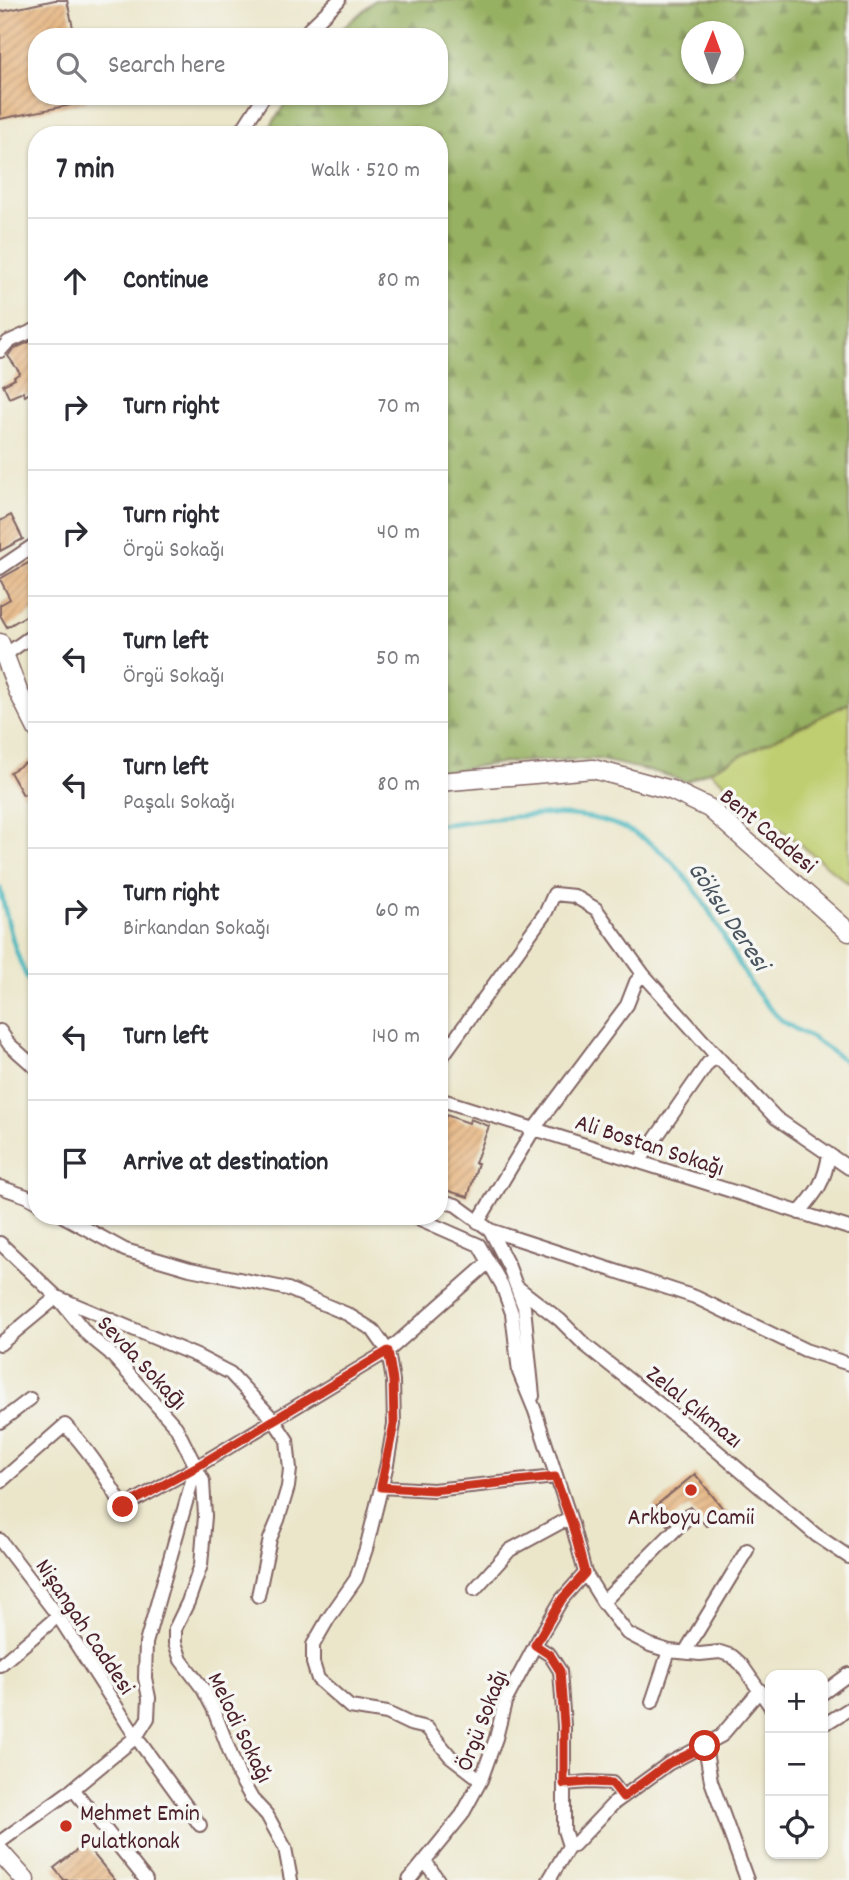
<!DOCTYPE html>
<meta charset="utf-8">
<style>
:root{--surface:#fff;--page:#f2f2f3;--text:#2b2b33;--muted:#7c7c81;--line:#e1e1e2}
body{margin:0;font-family:Dekko,sans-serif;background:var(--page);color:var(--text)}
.controls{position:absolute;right:21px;bottom:21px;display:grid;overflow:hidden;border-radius:14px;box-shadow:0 2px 5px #0004}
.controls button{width:63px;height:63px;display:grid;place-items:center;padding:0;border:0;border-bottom:2px solid var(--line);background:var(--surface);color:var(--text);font:35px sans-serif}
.compass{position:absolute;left:681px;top:21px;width:63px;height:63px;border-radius:50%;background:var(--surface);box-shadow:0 2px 5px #0004;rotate:1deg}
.stop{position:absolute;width:21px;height:21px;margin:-16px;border:5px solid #c8321e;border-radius:50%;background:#fff}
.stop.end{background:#c8321e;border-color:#fff;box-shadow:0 2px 7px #0008}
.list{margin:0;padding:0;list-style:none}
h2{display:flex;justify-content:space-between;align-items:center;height:91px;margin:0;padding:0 28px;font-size:30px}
h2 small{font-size:23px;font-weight:400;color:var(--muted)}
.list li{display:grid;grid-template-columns:46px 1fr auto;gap:21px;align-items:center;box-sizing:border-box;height:126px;padding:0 28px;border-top:2px solid var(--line)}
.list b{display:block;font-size:26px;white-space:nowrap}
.list p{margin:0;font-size:23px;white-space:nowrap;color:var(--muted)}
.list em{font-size:23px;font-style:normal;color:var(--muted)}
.icon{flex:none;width:38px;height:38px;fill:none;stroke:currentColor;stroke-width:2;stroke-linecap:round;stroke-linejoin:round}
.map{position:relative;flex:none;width:849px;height:1880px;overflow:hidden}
.search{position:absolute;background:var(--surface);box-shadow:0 2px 5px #0004;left:28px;top:28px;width:420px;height:77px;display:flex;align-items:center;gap:18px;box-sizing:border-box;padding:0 24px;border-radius:28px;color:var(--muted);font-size:26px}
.panel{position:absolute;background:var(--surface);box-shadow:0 2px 5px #0004;left:28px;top:126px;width:420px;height:1099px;border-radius:28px}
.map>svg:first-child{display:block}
.green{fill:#bfce70;stroke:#84764e;stroke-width:2}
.forest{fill:url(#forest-firs);stroke:#706846;stroke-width:2;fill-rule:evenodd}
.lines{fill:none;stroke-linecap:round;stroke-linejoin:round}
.stream{stroke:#48b7bf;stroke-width:4.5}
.building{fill:url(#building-hatch)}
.street-casing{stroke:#826563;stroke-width:16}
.secondary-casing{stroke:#826563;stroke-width:21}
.street{stroke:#fff;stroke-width:12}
.secondary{stroke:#fff;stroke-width:18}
.route{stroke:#c8321e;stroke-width:9}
.poi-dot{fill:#c8321e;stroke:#f6f6f2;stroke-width:2.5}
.labels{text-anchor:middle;stroke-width:7;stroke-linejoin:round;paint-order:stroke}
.street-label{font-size:24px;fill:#4a1f2b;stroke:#f6f6f2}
.poi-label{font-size:24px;fill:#4a1f2b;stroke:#f6f6f2}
.water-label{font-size:26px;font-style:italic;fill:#49545f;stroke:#f6f6f2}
</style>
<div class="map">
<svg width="849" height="1880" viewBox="0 0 849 1880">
<defs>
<pattern id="forest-firs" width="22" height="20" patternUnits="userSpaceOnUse" patternTransform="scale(1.75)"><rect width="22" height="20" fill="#97b162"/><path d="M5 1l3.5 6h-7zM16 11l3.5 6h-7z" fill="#7d8f51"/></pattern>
<pattern id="building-hatch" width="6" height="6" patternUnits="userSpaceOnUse" patternTransform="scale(1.75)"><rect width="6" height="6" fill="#e5b27c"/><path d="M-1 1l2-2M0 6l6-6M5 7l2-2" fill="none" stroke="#bc9066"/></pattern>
</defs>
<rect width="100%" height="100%" fill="#f6f6f2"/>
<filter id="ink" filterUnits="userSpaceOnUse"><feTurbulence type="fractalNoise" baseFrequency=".0143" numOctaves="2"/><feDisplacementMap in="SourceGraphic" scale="14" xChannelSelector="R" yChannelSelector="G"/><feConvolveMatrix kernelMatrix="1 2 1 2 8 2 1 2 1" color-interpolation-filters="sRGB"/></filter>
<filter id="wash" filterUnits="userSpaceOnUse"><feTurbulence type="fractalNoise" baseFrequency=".00686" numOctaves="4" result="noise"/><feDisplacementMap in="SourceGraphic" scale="28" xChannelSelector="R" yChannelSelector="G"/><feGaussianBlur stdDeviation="1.57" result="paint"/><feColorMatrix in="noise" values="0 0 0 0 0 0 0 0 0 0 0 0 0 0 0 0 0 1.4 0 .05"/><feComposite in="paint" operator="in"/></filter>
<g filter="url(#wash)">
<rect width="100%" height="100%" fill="#ebe6ca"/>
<path class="green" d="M849,703v181l-140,-113z"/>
<path class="forest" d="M375,0h474v703l-163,79 -23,-8 -66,-15 -88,3 -70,10v-637h-174l25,-39h149v-59h-106zM692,32h42v42h-42z"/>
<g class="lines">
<path class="stream" d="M439,825c120,-14 198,-33 270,86 22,36 38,76 69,106 9,9 22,14 32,20 13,8 26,18 39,27
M0,888c7,30 17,81 37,105"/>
</g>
<g id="blocks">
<path class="building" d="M55,0h12l8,37h-38v59h49v6l-86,17v-107z
M34,340l3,4v44l-12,8 -2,-4 -14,6 -6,-13 12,-6 -1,-2 6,-4 -12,-17 5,-7z
M11,515l12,24 -23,12v-30z
M37,558v51l-30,18 -7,-12v-10l10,-6 -10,-20z
M32,759l5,8v20l-14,8 -13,-23z
M446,1115l23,8 1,-4 19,7 -14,37h3l-10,34 -29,-9v-72l6,2z
M695,1474l34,42 -23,10 -16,-19 -8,4 -15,14 -14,-17z
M85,1844l30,36h-51l-10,-12z"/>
</g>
</g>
<g filter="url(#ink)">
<use href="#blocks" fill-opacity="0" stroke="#826563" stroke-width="2"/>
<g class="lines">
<defs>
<path id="street" d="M303,37l6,-8 30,-29
M239,135l25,-39
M0,351l8,-9 29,-13
M0,568l37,-25
M5,655l32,-23
M0,1031l9,13 28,25
M439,1061l107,-149 8,-18 20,2 22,13 47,65 69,77 64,67 73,50
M439,1099l410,129
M639,1162l69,-99 9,-6
M0,1187l26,9 11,6
M439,1200l17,5 34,25 19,37 15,40 9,89
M799,1213c18,-21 26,-31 30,-59
M63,1216l62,34 65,19 98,20 59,25 26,16 15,21 5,30 1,43 -7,40 -21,85 -10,30 -28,40 -15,26v18l5,16 32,28 37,6 23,11 17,4 23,28 31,24
M413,1216l66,29 23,40 10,28 7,59 16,39 37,113 13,49 18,29 24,31 23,12 19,6 31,3 20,-2 12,4 9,8 29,42
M478,1222l56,-93 93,-124 9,-23 7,-8
M490,1230l205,67 110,53 44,14
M0,1243l57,54 31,38 21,17 67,75 20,40 -50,176 -1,35 4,20 -1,20 -12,19 -63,52 -73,53
M516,1286l44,34 25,25 117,93 114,97 33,22
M0,1344l57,-47 140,59 33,17 43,46 14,21 3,29 -2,18 -10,33 -8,19 -12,57
M0,1422l30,-23
M196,1467l7,14 2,35 -4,49 -13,37 -13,27v14l6,17 22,29 10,19 26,68 13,23 15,16 18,33 6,32
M0,1482l65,-57c24,25 42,53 58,82l73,-40 192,-116 101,-89
M381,1487l52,3 122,-13
M0,1540l58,76 78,121 64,88
M475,1589l35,-39 59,-32
M603,1602l85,-85
M535,1645l15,10 10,16 4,54v105l5,16 5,-1 39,-41 55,-40 53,-28 39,-46
M685,1652l62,-102
M0,1665l58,-49
M823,1693l26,-19
M652,1702l17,-51
M823,1723l5,-1 21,-13
M705,1746l6,35 36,99
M564,1784l25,-2 23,1 11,14
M73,1789l73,91
M425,1861l13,19
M409,1880l53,-65 19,-35 15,-42 9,-36 33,-62 24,-41 23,-26
M549,1880l20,-34"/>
<path id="secondary" d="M0,643l18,48 19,38
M439,782l154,-13 78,21 38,18 140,124
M0,1852l25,28"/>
</defs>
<use href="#street" class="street-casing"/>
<use href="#secondary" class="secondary-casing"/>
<use href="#street" class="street"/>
<use href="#secondary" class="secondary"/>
</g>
</g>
<g class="lines" filter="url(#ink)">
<path class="route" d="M123,1507l73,-40 192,-116 5,30 1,43 -13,63 52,3 122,-13 17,47 13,49 -23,26 -27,46 15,10 10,16 4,54v59l25,-2 23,1 11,14 45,-33 37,-18"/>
</g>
<g class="poi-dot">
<circle cx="691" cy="1490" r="7"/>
<circle cx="66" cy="1826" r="7"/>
</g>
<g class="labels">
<g class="street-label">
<text transform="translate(769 830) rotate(40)" y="8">Bent Caddesi</text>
<text transform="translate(650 1144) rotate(18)" y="8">Ali Bostan Sokağı</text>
<text transform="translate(143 1362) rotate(47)" y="8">Sevda Sokaḡı</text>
<text transform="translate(695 1406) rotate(39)" y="8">Zelal Çıkmazı</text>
<text transform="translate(86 1626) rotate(56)" y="8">Nişangah Caddesi</text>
<text transform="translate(481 1720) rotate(-69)" y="8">Örgü Sokağı</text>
<text transform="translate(241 1727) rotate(64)" y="8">Melodi Sokağı</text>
</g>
<g class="poi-label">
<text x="691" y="1524">Arkboyu Camii</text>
<text x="80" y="1820" text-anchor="start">Mehmet Emin<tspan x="80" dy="28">Pulatkonak</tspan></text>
</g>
<g class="water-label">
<text transform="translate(730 915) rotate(56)" y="9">Göksu Deresi</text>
</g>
</g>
</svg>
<div class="controls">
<button>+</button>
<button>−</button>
<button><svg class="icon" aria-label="locate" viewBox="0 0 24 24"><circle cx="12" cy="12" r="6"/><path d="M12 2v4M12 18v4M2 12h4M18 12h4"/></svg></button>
</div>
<svg class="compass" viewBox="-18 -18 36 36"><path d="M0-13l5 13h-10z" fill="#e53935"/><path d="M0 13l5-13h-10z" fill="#7c7c81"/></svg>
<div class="stop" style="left:705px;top:1746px"></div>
<div class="stop end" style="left:123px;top:1507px"></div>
<div class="search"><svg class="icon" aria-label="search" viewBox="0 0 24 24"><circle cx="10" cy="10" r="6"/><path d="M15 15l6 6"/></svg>Search here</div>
<section class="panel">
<h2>7 min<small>Walk · 520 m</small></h2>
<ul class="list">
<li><svg class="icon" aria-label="ahead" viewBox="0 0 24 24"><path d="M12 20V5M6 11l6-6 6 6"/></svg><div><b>Continue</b></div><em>80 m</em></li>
<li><svg class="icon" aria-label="right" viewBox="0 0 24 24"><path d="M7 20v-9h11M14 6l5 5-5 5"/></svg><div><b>Turn right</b></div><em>70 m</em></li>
<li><svg class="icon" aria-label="right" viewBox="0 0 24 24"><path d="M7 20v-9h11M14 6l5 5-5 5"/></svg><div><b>Turn right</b><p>Örgü Sokağı</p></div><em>40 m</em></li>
<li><svg class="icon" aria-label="left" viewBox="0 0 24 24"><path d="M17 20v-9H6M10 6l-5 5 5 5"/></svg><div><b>Turn left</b><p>Örgü Sokağı</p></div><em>50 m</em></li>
<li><svg class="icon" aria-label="left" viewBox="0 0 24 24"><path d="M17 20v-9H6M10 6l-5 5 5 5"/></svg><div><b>Turn left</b><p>Paşalı Sokağı</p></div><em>80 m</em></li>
<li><svg class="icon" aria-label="right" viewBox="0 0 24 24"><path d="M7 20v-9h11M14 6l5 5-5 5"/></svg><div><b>Turn right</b><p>Birkandan Sokağı</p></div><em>60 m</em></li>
<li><svg class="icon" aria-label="left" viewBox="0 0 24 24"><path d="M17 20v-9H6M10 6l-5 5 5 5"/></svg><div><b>Turn left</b></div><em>140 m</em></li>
<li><svg class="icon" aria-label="arrive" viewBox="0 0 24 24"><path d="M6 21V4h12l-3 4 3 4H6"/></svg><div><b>Arrive at destination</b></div></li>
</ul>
</section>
</div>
